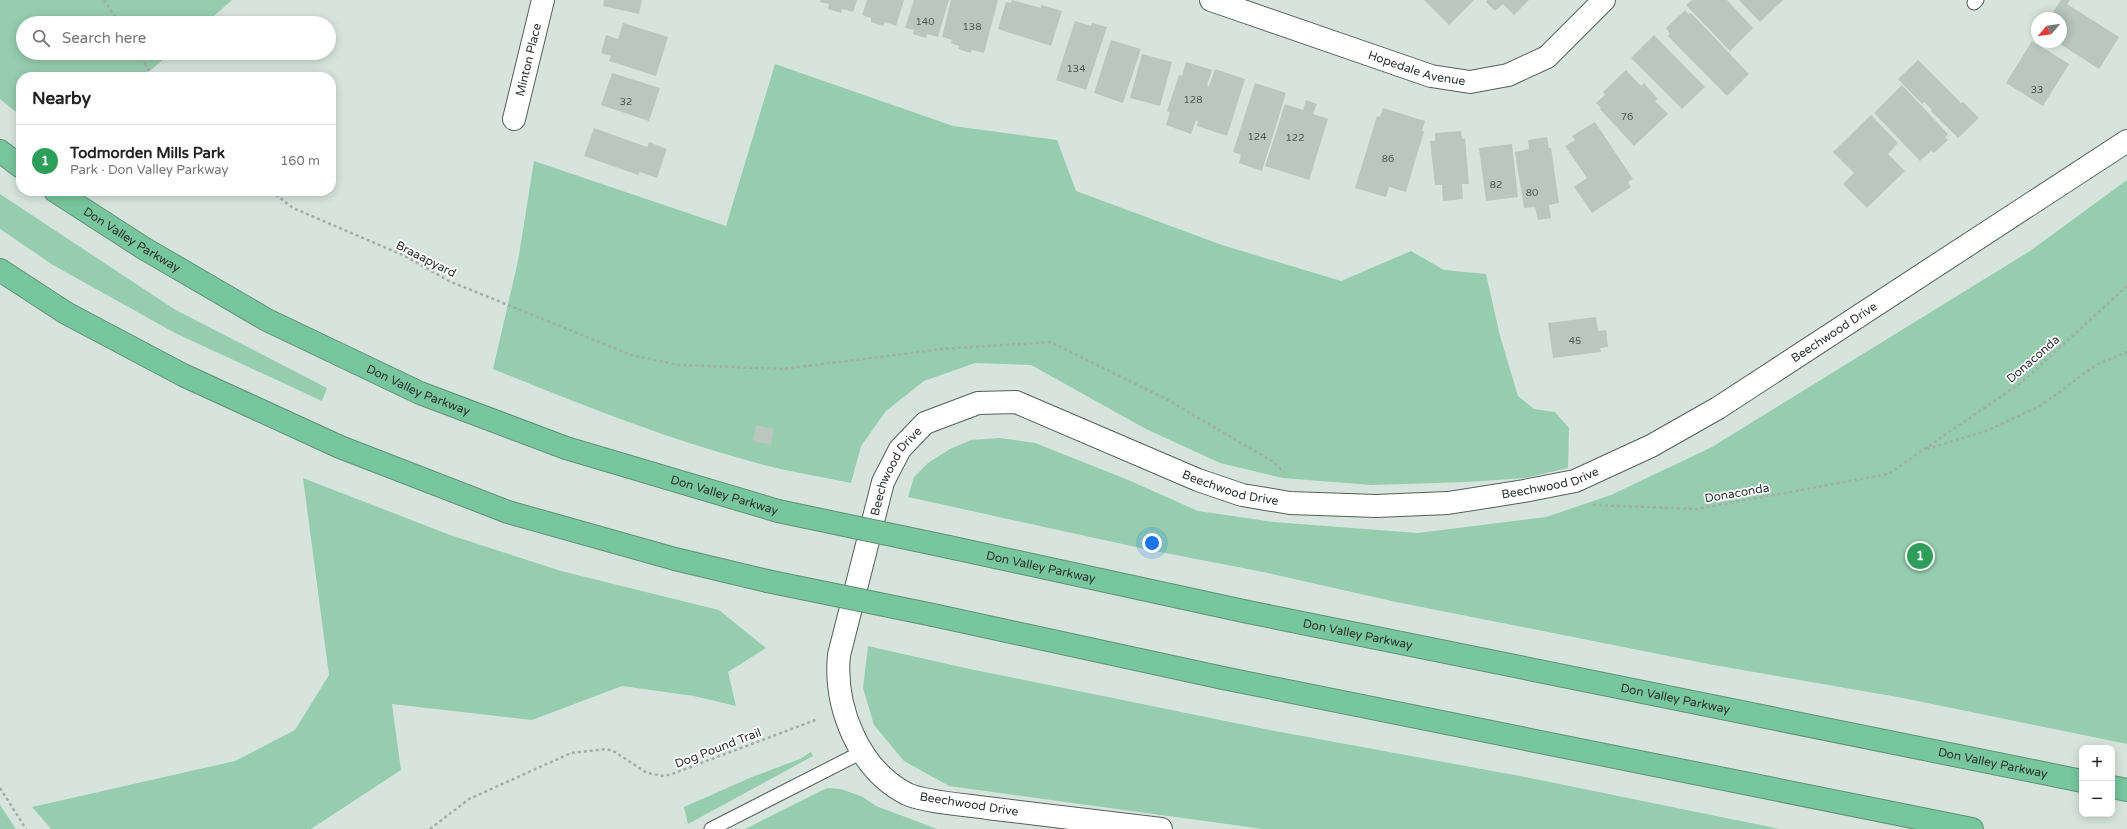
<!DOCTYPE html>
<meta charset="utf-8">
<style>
:root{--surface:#fff;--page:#f6f6f6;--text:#222;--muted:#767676;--line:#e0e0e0;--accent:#0f766e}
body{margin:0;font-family:"Varela Round",sans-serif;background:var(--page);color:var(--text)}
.controls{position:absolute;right:12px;bottom:12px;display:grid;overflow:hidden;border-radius:8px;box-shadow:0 2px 10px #0003}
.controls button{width:36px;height:36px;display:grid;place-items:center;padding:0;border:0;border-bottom:1px solid var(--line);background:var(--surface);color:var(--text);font:20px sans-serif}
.compass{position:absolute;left:2031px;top:12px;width:36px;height:36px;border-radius:50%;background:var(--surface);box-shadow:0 2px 10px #0003;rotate:241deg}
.you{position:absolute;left:1152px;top:543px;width:14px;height:14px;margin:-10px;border:3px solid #fff;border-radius:50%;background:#1a73e8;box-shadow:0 0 0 6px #1a73e833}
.badge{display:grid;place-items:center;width:26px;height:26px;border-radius:50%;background:var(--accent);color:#fff;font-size:13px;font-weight:700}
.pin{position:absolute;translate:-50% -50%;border:2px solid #fff;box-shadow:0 1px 4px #0006}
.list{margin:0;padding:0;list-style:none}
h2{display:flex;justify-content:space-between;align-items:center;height:52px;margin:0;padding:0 16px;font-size:17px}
h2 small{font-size:13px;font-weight:400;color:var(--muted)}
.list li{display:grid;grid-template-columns:26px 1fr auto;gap:12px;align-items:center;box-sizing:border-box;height:72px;padding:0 16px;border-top:1px solid var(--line)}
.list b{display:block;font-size:15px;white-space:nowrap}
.list p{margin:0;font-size:13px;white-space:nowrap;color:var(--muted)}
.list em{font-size:13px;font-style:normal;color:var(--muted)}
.icon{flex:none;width:22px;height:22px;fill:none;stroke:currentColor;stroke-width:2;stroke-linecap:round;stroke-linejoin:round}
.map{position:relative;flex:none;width:2127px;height:829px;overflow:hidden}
.search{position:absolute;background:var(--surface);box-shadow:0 2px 10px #0003;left:16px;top:16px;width:320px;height:44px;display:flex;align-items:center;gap:10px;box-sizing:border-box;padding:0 14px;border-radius:22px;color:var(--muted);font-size:15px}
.panel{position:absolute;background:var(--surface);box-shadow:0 2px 10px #0003;left:16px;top:72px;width:320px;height:124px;border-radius:16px}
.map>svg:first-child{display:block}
.green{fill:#96cdae}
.building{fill:#bac7bf}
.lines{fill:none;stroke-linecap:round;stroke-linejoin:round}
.lane-casing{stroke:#545f59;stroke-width:15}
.street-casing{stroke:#545f59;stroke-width:24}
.highway-casing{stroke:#5e9276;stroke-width:24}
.path{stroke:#a4aea9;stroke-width:2.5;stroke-dasharray:3 3;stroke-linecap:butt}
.lane{stroke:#fff;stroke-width:13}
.street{stroke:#fff;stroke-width:22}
.highway{stroke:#78c69d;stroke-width:22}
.highway-bridge-casing{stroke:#5e9276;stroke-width:24;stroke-linecap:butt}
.highway-bridge{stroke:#78c69d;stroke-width:22}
.labels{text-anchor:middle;stroke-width:3.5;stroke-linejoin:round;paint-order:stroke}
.number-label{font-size:10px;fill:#505753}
.street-label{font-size:12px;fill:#2d322f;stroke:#fff}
</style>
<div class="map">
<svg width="2127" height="829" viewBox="0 0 2127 829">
<rect width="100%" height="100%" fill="#d7e4dd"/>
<path class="green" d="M0,0h232l-26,23h-183v30h148l-19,16 -14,8h-117v39l-21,-17z
M775,64l178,62 104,14 19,51 146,54 119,36 70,-30 33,19 42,4 14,62 18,60 16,13 21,3 14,16 -1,40 -43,10 -58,4 -95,3 -90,-7 -62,-15 -74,-34 -115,-64 -56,-2 -51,18 -38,30 -25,35 -10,37c-33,-7 -66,-12 -98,-21 -89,-24 -174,-58 -260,-93l25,-108 16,-100 192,65z
M2127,180v564l-224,-46 -189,-33 -318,-63 -133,-30 -118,-23 -237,-52 6,-20 14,-14 22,-14 21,-9 29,-2 35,5 91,36 72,32 75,11 145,11 128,-16 65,-22 101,-48 318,-196z
M0,194l174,115 153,79 -5,13 -147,-68 -122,-68 -53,-36z
M303,478l147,57 111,36 158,39 47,38 -38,24 8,34 -42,-10 -72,-10 -90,34 -140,-16 9,66 -90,59h-260l-19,-22 203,-46 60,-31 34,-55z
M868,646l97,22 310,63 245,45 260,53h-517l-314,-43 -45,-25 -30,-36 -11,-37z
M811,752l2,4 -125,68 -4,-17 68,-30 48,-18z
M827,788l14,1 22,8 13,9 61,23h-192z
M0,805l16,24h-16z"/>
<path class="building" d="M604,0h38l-3,14 -36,-8z
M821,0h36l-4,12 -11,-3 -1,4 -13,-4 1,-5 -9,-2z
M867,0h37l-8,26 -11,-4 -2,4 -12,-4v-4l-9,-3z
M914,0h35l-11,37 -11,-3 -1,4 -13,-4 1,-4 -9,-2z
M951,0h47l-14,53 -12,-3 -1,3 -13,-4 1,-3 -8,-3 1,-3 -10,-3z
M1012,0l29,8v-3l21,6 -11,35 -53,-17 8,-27 5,1z
M1424,0h50l-25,25z
M1487,0h42l-15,15 -11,-11 -8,7 -9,-9z
M1692,0h35l26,28 -23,23 -44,-46z
M1739,0h44l-23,22z
M2061,0h9l-3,4 52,33 -20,32 -42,-27h4v-24h-12z
M1685,10l3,4 3,-1 58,61 -22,22 -59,-60 2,-2 -4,-6z
M1075,21l16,5 1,-3 15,4 -21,63 -30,-10z
M623,23l45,14 -12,39 -47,-15 2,-5 -10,-3 5,-18 12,4z
M1654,35l51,52 -23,22 -51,-51z
M1111,40l30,9 -18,54 -29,-10z
M2032,41l37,23 -26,42 -37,-23z
M1142,54l30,8 -12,44 -30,-8z
M1918,60l43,43 2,-1 16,16 -21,20 -27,-27 1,-1 -8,-8 -2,2 -24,-25z
M1186,62l26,8 -5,15 2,1 6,-17 30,10 -18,57 -30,-10 1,-5 -2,-1 -5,14 -25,-9 4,-13 -3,-1 12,-36 3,1z
M1626,70l15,16 3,-3 14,16 -3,2 13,13 -34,32 -34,-37 1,-1 -5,-5 9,-8 -2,-3z
M612,73l48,15 -11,33 -48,-16z
M1255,83l31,10 -24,78 -23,-8 2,-8 -8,-3z
M1902,85l46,49 -3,3 3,3 -14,13 -3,-2 -11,10 -46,-48z
M1306,100l11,4 -4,10 15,5 -19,61 -44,-14 20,-62 18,6z
M1383,108l42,13 -3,10h2l-18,61 -17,-5 -3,10 -31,-9 22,-72 3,1z
M1871,115l27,28 -10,11 17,17 -38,37 -24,-24 11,-11 -21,-21z
M1595,122l38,57 -5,3 3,5 -39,26 -18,-26 13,-9 -22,-32 10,-6 -3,-4z
M594,128l53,19 2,-5 18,7 -10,29 -17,-6 -2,3 -54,-19z
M1461,131l1,8 3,-1 4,46h-7l1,15 -20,2 -1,-16h-7l-5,-44h5v-8z
M1547,137l2,11h2l8,55 -10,2 2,13 -13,2 -3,-13 -11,1 -9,-56 14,-3 -1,-9z
M1512,144l6,53 -32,4 -7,-53z
M1596,317l2,14 8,-1 2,17 -8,1 1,4 -48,6 -5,-35z
M756,425l18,4 -3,16 -18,-4z"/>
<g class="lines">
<defs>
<path id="lane" d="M1974,3l3,-3
M711,829l151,-77"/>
<g id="street">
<path id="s1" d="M1211,0l220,76 39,6 38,-7 39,-18 57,-57"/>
<path id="s2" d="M514,119l29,-119"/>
<path id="s3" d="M1161,829c-58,-7 -116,-14 -174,-21 -20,-3 -63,-6 -80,-14 -49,-25 -73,-88 -68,-139l44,-173 17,-33 25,-26 53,-20 38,-1 182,78 44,15 48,8 86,3 72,-3 76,-12 51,-10 76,-35 67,-38 409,-267"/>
</g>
<g id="highway">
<path d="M0,151l21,16"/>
<path id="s4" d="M55,191l90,58 122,71 153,73 146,55 212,63"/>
<path d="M0,270l66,43 117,62 157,72 168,65 167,47 92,22"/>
<path id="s5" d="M949,547l299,65 834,169"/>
<path d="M933,615l290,63 749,151"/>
<path d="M2112,787l15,3"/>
</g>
</defs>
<use href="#lane" class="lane-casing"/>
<use href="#street" class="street-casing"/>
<use href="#highway" class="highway-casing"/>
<path class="path" d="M104,0l15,23
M138,53l15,24
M271,191l22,17 112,48 44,25 182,74 48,10 104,4 159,-20 109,-7 115,57 106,62 12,11
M1927,449l59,-18 54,-25 56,-41 31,-13
M1593,505l104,4 191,-35 134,-92 105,-96
M0,788l26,41
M430,829l39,-30 102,-46 36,-4 8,3 32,21 17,3 8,-2 146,-55"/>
<use href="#lane" class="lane"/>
<use href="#street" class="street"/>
<use href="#highway" class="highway"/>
<defs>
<path id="highway-bridge" d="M778,511l171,36
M767,581l166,34"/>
</defs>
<use href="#highway-bridge" class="highway-bridge-casing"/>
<use href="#highway-bridge" class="highway-bridge"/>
</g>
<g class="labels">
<g class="number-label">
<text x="925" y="25">140</text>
<text x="972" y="30">138</text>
<text x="1076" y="72">134</text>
<text x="2037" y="93">33</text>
<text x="1193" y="103">128</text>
<text x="626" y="105">32</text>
<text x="1627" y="120">76</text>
<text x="1257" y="140">124</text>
<text x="1295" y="141">122</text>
<text x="1388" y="162">86</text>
<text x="1496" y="188">82</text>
<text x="1532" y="196">80</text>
<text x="1575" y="344">45</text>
</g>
<g class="street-label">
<text dy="4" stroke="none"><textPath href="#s2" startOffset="61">Minton Place</textPath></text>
<text dy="4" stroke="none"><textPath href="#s1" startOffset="217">Hopedale Avenue</textPath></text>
<text dy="4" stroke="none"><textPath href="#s4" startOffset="91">Don Valley Parkway</textPath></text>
<text transform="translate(426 259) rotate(27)" y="4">Braaapyard</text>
<text dy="4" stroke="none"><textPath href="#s3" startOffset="1646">Beechwood Drive</textPath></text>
<text transform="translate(2033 359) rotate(-41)" y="4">Donaconda</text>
<text dy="4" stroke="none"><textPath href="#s4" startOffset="415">Don Valley Parkway</textPath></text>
<text dy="4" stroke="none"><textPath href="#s3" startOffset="614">Beechwood Drive</textPath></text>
<text dy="4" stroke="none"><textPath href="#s3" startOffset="1322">Beechwood Drive</textPath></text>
<text dy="4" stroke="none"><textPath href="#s3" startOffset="998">Beechwood Drive</textPath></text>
<text transform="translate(1737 493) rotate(-10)" y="4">Donaconda</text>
<text dy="4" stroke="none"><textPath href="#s4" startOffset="739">Don Valley Parkway</textPath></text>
<text dy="4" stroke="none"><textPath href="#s5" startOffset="94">Don Valley Parkway</textPath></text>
<text dy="4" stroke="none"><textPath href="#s5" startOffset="418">Don Valley Parkway</textPath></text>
<text dy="4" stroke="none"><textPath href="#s5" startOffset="742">Don Valley Parkway</textPath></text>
<text transform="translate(718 748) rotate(-21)" y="4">Dog Pound Trail</text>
<text dy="4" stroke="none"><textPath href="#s5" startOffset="1066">Don Valley Parkway</textPath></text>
<text transform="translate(969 804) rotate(9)" y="4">Beechwood Drive</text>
</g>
</g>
</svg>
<div class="controls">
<button>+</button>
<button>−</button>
</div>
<svg class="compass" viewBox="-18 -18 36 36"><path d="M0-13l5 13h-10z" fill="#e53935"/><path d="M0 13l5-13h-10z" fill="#767676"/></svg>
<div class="you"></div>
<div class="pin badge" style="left:1920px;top:556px;background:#2e9e5b">1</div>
<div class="search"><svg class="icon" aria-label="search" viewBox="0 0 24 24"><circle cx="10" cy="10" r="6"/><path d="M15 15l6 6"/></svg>Search here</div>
<section class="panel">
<h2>Nearby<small></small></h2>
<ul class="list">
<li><span class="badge" style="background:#2e9e5b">1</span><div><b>Todmorden Mills Park</b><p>Park · Don Valley Parkway</p></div><em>160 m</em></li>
</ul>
</section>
</div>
